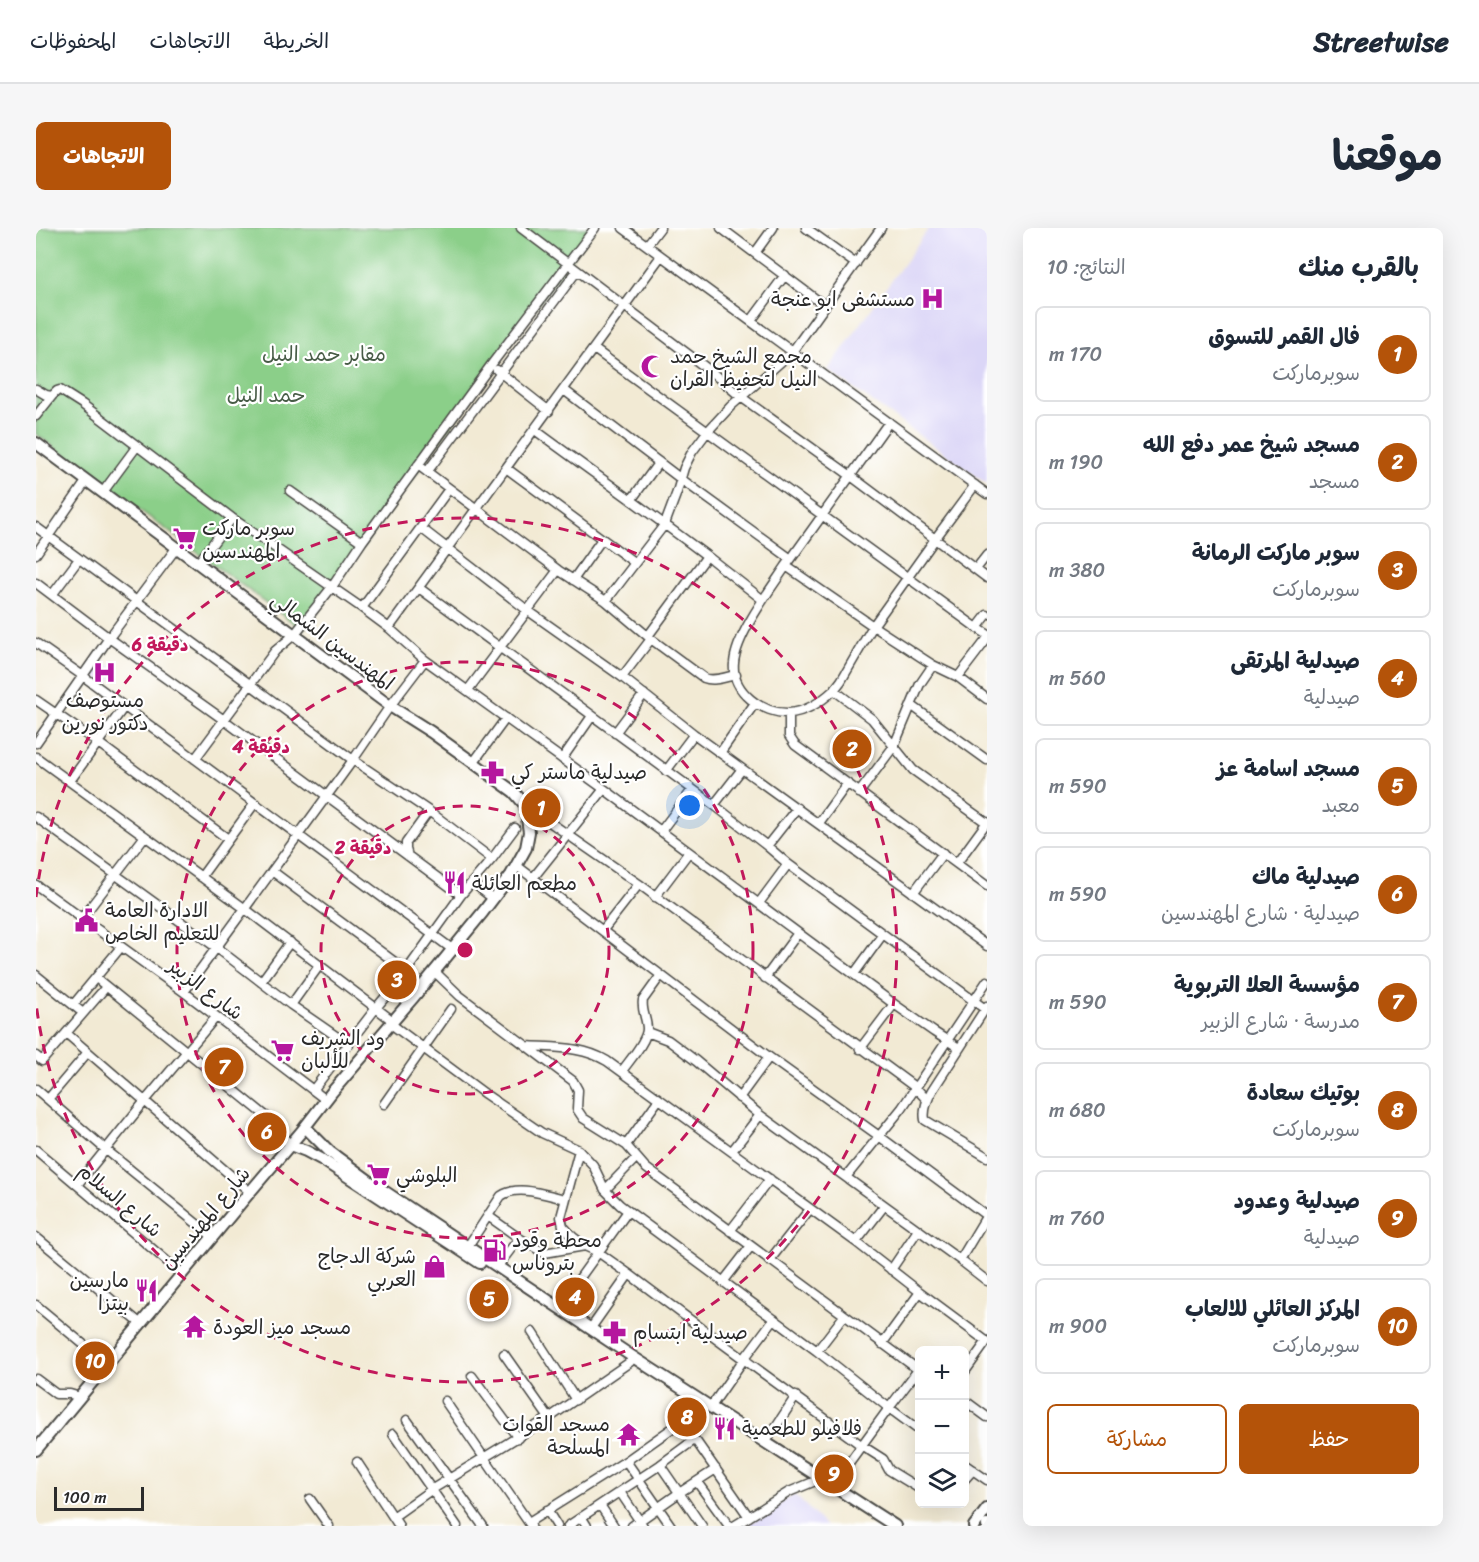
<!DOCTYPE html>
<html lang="ar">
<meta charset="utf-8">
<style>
:root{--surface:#fff;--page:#f6f6f7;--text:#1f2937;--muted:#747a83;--line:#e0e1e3;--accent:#b45309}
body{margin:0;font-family:Sriracha,"Playpen Sans Arabic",sans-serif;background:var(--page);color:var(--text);direction:rtl}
.controls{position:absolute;right:18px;bottom:18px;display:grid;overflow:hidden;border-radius:9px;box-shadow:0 6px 24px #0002}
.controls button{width:54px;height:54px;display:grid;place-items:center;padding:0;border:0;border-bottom:2px solid var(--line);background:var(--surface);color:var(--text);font:30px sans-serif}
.scale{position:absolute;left:18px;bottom:15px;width:90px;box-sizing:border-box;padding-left:6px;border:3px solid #2b2b2b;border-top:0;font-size:16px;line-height:21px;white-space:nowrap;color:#2b2b2b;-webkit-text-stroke:4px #fff;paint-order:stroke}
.you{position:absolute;left:654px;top:578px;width:21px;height:21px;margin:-15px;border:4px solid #fff;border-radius:50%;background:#1a73e8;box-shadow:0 0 0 9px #1a73e833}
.badge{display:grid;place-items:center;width:39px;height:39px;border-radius:50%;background:var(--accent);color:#fff;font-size:20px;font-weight:700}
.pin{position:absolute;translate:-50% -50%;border:3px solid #fff;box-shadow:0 2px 6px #0006}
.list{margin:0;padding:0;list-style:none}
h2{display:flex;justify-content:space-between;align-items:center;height:78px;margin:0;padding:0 24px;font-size:26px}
h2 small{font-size:20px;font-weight:400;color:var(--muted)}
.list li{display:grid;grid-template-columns:39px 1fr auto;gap:18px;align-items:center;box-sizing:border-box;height:96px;margin:0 12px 12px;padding:0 12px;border:2px solid var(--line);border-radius:9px}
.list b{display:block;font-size:22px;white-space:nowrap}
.list p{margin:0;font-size:20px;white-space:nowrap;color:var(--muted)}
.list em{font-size:20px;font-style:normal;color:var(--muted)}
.actions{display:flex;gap:12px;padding:18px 24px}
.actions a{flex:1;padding:14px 0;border:2px solid var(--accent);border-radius:9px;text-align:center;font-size:21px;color:var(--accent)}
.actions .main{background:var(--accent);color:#fff}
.icon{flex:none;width:33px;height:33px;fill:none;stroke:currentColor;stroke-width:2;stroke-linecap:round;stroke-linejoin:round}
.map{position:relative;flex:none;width:951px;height:1298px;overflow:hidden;direction:ltr;border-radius:9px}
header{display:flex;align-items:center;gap:36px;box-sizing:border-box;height:84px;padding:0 30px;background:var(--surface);border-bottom:2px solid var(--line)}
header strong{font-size:28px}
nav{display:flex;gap:33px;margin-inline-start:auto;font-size:21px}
.intro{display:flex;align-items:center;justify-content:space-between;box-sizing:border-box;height:144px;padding:0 36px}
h1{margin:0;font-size:42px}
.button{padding:15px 27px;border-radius:9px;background:var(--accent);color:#fff;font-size:21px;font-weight:700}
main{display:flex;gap:36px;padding:0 36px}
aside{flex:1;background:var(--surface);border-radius:9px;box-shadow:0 6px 24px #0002}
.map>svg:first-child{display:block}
.built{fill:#dbd6f7}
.green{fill:#8bcf89;stroke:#5b7d5a;stroke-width:1.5}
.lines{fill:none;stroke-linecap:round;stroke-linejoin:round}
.minor-casing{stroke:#494844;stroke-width:11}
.major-casing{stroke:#494844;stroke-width:14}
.minor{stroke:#fff;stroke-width:8}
.major{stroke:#fff;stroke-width:10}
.ring{fill:none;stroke:#c2185b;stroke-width:3;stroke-dasharray:10 8}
.labels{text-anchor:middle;stroke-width:4.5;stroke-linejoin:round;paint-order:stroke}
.poi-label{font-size:20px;fill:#2b2b2b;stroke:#fff;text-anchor:start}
.park-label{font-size:20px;fill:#485c47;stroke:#fff}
.street-label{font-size:20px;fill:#2b2b2b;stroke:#fff}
.centre{fill:#c2185b;stroke:#fff;stroke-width:3}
.ring-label{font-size:18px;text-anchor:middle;font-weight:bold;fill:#c2185b;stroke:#fff;stroke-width:4.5;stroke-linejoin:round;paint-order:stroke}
</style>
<header>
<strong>Streetwise</strong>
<nav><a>الخريطة</a><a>الاتجاهات</a><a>المحفوظات</a></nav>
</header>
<div class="intro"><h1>موقعنا</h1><a class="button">الاتجاهات</a></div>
<main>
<aside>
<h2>بالقرب منك<small>النتائج: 10</small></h2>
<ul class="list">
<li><span class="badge">1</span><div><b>فال القمر للتسوق</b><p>سوبرماركت</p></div><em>170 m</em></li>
<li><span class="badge">2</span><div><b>مسجد شيخ عمر دفع الله</b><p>مسجد</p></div><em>190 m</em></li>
<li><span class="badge">3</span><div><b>سوبر ماركت الرمانة</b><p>سوبرماركت</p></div><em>380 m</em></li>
<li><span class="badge">4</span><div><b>صيدلية المرتقى</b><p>صيدلية</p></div><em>560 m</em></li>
<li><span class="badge">5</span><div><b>مسجد اسامة عز</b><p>معبد</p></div><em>590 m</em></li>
<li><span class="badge">6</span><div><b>صيدلية ماك</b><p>صيدلية · شارع المهندسين</p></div><em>590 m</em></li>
<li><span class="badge">7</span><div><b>مؤسسة العلا التربوية</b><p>مدرسة · شارع الزبير</p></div><em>590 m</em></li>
<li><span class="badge">8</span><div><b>بوتيك سعادة</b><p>سوبرماركت</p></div><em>680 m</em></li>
<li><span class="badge">9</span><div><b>صيدلية وعدود</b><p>صيدلية</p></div><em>760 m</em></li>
<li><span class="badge">10</span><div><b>المركز العائلي للالعاب</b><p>سوبرماركت</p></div><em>900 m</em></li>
</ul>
<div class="actions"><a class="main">حفظ</a><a>مشاركة</a></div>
</aside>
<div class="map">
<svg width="951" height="1298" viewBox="0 0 951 1298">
<rect width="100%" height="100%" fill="#fff"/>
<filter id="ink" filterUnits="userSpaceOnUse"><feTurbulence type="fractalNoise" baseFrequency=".0167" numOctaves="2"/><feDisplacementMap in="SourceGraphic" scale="12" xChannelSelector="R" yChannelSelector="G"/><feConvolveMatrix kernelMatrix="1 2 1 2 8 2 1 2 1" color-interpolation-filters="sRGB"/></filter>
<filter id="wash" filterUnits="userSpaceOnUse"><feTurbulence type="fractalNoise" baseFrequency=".008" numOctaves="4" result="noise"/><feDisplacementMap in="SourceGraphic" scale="24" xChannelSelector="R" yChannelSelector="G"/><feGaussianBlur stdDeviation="1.35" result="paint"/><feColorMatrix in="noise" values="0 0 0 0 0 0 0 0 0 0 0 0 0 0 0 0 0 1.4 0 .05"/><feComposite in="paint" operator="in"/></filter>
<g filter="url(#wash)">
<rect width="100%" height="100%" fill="#f2ead4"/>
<path class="built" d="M893,0h58v256l-159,-114z
M67,432l15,11 -10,13 -16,-9z
M758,1266l32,32h-80z"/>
<path class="green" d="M0,0h558l-291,402 -267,-196z"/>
</g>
<g filter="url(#ink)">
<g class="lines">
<defs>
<path id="minor" d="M485,0l188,142 32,27 110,79 136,102
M587,0l364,266
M685,0l104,78
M770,0l50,36
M611,17l13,-17
M719,25l18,-25
M715,93l34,-46
M558,121l383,279 10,6
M461,142l52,41
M0,161l10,6 6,1 5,-5 3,-1 22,14 150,114 130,90 27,20 36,32 179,129
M528,162l117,89 110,80
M0,188l16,-20
M853,194l-103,144 87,60 62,-87 40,-54
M499,202c57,42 115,83 172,126
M382,237l140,105 48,31 45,38 53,39c10,4 21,-1 32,-3
M470,240l129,95 -29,38
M391,244l150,-201
M254,263l72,51
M67,264l34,-46
M596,271l27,-37
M0,299l317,233 76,51 63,48
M385,300l106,82 95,67 72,57 293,212
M0,326l51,-74
M162,335l34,-45
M599,335l30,-39 12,-32 7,-24 8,-16 15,-20 24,-26 61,-54 89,-124
M750,338c-16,24 -50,69 -52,97 -3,29 29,51 55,50 17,-1 33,-12 45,-23l38,29 41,51 74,53
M940,341l11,-14
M537,352l29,-41
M0,355l73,55 115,82 237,175
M383,360l295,217 53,41 21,18 95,70 -29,40
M16,367l27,-36
M326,380l87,-119
M353,400l272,-372
M941,400l10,-13
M612,408l59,-80 56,44
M0,415l47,33 369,273
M586,449l29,-38
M922,449l29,-38
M432,462l90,-120
M798,462l7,-9 32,-55 60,39 25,12 29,22
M0,472l61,42 131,97
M875,477l76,55
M753,485v23l6,9 192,141
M579,505l29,-39
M0,515l73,-105 68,-91
M684,525l35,-50
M0,529l208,151 149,113
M159,531l80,-108 19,-16 38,-48 30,-45 27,-37 102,-140 104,-137
M526,531l30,-43
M437,535l33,-45
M630,543l28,-37
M34,553l54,-74
M823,565l35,-47 26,-62 13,-19
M489,577l114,79 277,204 11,12
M678,577l28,-36
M0,589l181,131 74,57 58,40
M783,595l28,-39
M625,603l31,-41
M731,618l30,-38
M372,628l-2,-7v-6l23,-32
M921,635l30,-41
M481,638l252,191 110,79 108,80
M236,643l128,95 3,18 13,10
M165,649l54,-74
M497,650l71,-89 290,215 40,28 25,16
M436,654l20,16
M0,657l148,107 142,108
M877,665l30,-40
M619,669l34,-45
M723,675l29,-39
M46,690l63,-82
M567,702l36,-46
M847,706l102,75
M398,743l26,25 113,85 5,9 -1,19 6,9 43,27 20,23 274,203
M0,747l47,38
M60,750l170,138 24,29
M729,750l33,-45
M225,754l29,-40
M148,764l169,-232 37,-54 35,-46
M37,777l48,-58
M255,777l28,-39
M951,778l-55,85c-5,9 -9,18 -7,29l62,37
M355,796l94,70 57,39 37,17 14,15 12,25 15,15 197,146 72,57 29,-38
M611,804l21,8 28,21 64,54 200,145 27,21
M30,805l184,159
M491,818c29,2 55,0 80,15l249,181 64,50 66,49
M824,821l34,-45
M0,828l6,5 64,-74
M586,843c7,-10 25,-30 25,-42 0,-10 -6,-19 -4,-29l18,-25
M0,861l69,60 108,88
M277,862l63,-82 26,-31 59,-82 31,-36 23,-31
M13,870l39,-46
M703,870l30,-41
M348,876l67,-95
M590,917l33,-46
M0,922l146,124
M543,922l-18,67 2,9 10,11 12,9 13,6 31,22 60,45 172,126 22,14 6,11 31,19
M696,923l28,-36
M810,949l56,-69 85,-127
M41,957l68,-84 71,-84
M569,962l31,-32
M452,988l31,22 25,15 41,-7
M694,1003l40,-52
M0,1009l105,87
M820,1014l28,-36
M432,1018l33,-50c17,-12 45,-1 64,3
M924,1032l27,-45
M733,1033l41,-52
M462,1038l21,-28
M855,1042l27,-40
M687,1054l28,-36
M0,1077l71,59
M523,1079l69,-96
M555,1100l38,-54
M496,1104l44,68
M846,1116l38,-52
M781,1123l27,-35
M468,1126l45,64
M928,1145l23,-32
M436,1148l46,62
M0,1151l20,15h14l10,3
M928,1172l23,17
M409,1173l86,125
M674,1180l34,-49 30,-40
M371,1192l76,106
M357,1206l64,92
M729,1215l31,-47
M590,1233l45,65
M321,1234l42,64
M928,1236l23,16
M624,1237l42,61
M928,1252l9,-10
M661,1254l32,44
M796,1258l57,-78 31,23
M584,1264l23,34
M274,1271l19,27
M564,1277l14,21
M511,1282l10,16
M357,1289l38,-27 118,-72 81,-56 3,-5
M546,1290l5,8
M493,1294l97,-61 55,-39
M532,1298l92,-61 34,-25 2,1 53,76
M596,1298l47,-33 37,-24
M698,1298l55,-34 24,-10 5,-5"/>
<path id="major" d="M0,215l354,263 41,26 83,60 11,13 4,27 -3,16 -15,27 -28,37 -71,87 -80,93 -31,40 -51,60 -214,258
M269,899l25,25 42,31 261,174 262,169
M254,917l16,6 15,8 159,104
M938,1298l13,-17
M951,1298v-1"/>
</defs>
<use href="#minor" class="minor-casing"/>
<use href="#major" class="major-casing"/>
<use href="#minor" class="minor"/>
<use href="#major" class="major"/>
</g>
</g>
<g class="ring">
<circle cx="429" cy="722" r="144"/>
<circle cx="429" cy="722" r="288"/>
<path d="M0 669A432 432 0 1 1 0 775"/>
</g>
<defs>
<symbol id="hospital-bare" viewBox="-9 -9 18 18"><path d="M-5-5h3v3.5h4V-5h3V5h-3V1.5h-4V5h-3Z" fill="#b5179e" stroke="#fff" stroke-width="2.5" paint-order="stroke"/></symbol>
<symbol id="mosque-bare" viewBox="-9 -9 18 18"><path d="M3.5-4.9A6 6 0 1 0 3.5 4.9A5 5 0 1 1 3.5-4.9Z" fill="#b5179e" stroke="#fff" stroke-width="2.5" paint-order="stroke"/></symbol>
<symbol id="supermarket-bare" viewBox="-9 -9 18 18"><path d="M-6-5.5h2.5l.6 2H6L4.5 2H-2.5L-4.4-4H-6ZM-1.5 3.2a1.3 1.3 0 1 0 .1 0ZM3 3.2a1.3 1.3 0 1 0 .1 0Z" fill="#b5179e" stroke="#fff" stroke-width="2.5" paint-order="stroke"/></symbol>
<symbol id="pharmacy-bare" viewBox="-9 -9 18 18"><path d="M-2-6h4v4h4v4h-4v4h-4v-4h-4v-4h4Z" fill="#b5179e" stroke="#fff" stroke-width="2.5" paint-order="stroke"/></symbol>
<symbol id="restaurant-bare" viewBox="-9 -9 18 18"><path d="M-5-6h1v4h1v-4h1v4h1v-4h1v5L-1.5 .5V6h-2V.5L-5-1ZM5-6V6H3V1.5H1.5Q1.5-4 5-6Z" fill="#b5179e" stroke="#fff" stroke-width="2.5" paint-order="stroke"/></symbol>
<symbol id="civic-bare" viewBox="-9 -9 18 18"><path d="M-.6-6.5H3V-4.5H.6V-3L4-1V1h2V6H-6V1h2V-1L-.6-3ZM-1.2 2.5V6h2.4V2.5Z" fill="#b5179e" stroke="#fff" stroke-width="2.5" paint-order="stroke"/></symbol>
<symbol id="fuel-bare" viewBox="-9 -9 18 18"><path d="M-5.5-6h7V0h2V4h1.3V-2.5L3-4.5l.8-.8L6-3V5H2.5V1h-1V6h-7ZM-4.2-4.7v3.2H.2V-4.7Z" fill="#b5179e" stroke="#fff" stroke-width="2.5" paint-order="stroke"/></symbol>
<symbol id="shop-bare" viewBox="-9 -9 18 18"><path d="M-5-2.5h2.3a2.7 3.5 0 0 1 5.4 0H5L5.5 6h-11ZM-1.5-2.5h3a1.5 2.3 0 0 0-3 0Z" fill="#b5179e" stroke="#fff" stroke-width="2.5" paint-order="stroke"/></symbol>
<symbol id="temple-bare" viewBox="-9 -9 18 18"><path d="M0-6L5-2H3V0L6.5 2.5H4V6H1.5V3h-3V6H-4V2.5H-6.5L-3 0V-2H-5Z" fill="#b5179e" stroke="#fff" stroke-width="2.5" paint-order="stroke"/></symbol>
</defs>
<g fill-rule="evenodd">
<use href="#hospital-bare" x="880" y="54" width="33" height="33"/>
<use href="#mosque-bare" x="600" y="122" width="33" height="33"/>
<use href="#supermarket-bare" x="132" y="294" width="33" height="33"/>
<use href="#hospital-bare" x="52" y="428" width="33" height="33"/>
<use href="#pharmacy-bare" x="440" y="528" width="33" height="33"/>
<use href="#restaurant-bare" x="402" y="638" width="33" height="33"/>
<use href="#civic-bare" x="34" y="676" width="33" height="33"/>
<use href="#supermarket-bare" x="230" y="806" width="33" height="33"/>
<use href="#supermarket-bare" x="326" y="930" width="33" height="33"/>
<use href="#fuel-bare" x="442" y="1006" width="33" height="33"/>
<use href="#shop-bare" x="382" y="1022" width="33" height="33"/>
<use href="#restaurant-bare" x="94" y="1046" width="33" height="33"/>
<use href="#temple-bare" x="142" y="1082" width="33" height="33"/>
<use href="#pharmacy-bare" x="562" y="1088" width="33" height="33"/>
<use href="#restaurant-bare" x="672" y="1184" width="33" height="33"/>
<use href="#temple-bare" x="576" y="1190" width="33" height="33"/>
</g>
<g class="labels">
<g class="poi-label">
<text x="879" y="78" text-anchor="end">مستشفى ابو عنجة</text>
<text x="634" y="135">مجمع الشيخ حمد<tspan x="634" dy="23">النيل لتحفيظ القران</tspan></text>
<text x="166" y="307">سوبر ماركت<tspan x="166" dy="23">المهندسين</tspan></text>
<text x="69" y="479" text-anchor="middle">مستوصف<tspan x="69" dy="23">دكتور نورين</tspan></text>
<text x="475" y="551">صيدلية ماستر كي</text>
<text x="436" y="662">مطعم العائلة</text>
<text x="69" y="689">الادارة العامة<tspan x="69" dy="23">للتعليم الخاص</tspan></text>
<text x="265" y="817">ود الشريف<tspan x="265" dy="23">للألبان</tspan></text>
<text x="360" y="954">البلوشي</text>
<text x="476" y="1019">محطة وقود<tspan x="476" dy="23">بتروناس</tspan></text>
<text x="380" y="1035" text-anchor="end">شركة الدجاج<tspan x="380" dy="23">العربي</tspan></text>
<text x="93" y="1059" text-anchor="end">مارسين<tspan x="93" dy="23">بيتزا</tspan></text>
<text x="177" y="1106">مسجد ميز العودة</text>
<text x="597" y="1111">صيدلية ابتسام</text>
<text x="574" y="1203" text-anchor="end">مسجد القوات<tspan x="574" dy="23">المسلحة</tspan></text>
<text x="706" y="1207">فلافيلو للطعمية</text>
</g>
<g class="park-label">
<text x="288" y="133">مقابر حمد النيل</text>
<text x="230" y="174">حمد النيل</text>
</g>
<g class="street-label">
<text transform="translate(297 413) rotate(37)" y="7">المهندسين الشمالي</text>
<text transform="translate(170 761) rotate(37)" y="7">شارع الزبير</text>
<text transform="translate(84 972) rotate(40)" y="7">شارع السلام</text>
<text transform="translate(169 990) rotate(-50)" y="7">شارع المهندسين</text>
</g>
</g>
<circle cx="429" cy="722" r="9" class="centre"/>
<g class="ring-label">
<text x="124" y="423">6 دقيقة</text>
<text x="225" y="525">4 دقيقة</text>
<text x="327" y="626">2 دقيقة</text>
</g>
</svg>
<div class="controls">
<button>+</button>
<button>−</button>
<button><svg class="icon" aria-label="layers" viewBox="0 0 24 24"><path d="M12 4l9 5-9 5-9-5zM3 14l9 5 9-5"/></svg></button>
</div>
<div class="scale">100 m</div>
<div class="you"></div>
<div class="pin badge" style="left:505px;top:580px">1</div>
<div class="pin badge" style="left:816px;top:521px">2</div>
<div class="pin badge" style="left:361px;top:752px">3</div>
<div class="pin badge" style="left:539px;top:1069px">4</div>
<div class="pin badge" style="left:453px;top:1071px">5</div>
<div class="pin badge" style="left:231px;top:904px">6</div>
<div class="pin badge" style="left:188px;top:839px">7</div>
<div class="pin badge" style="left:651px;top:1189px">8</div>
<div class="pin badge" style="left:798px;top:1246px">9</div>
<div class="pin badge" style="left:59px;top:1133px">10</div>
</div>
</main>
